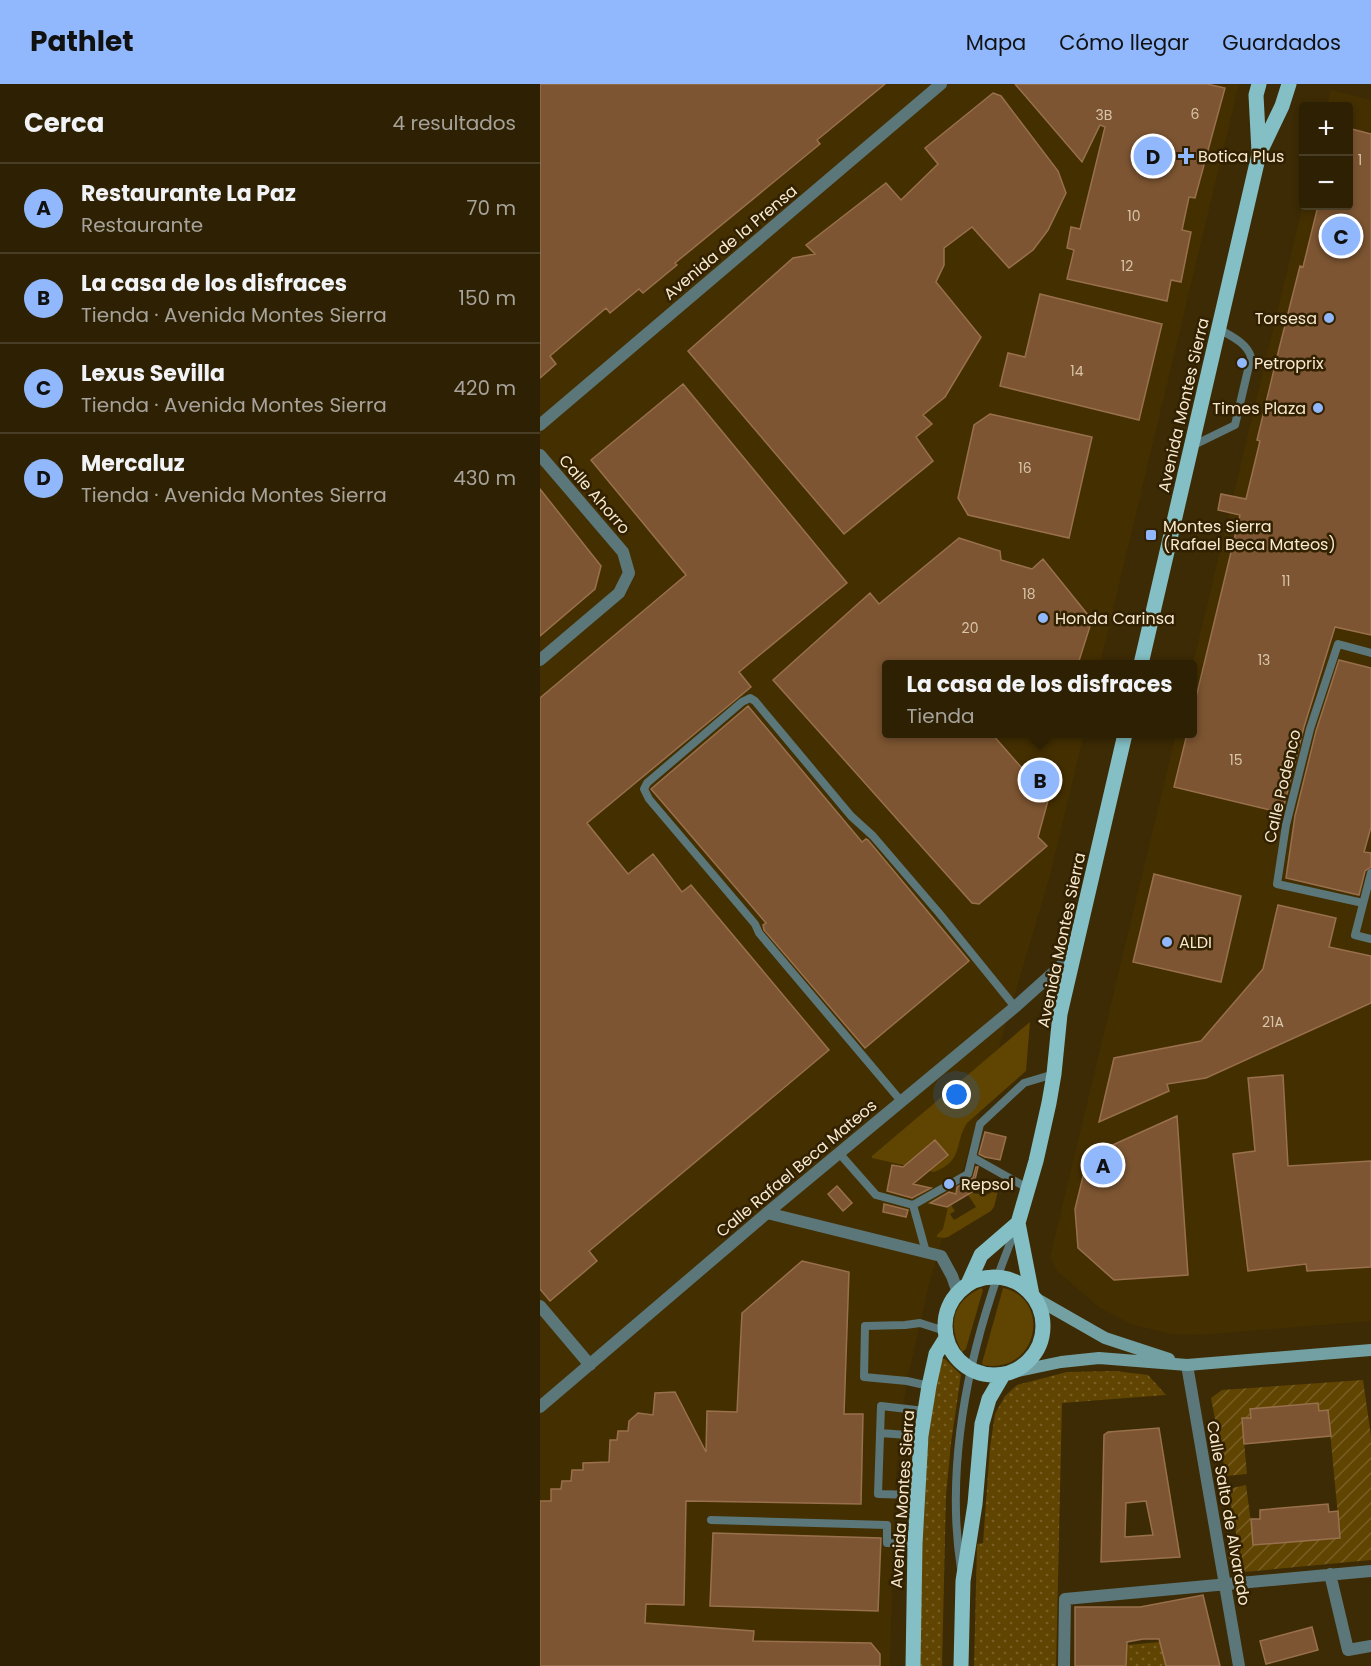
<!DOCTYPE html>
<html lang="es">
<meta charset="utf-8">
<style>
:root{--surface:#2d2003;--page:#35280d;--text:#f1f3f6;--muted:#a7a39a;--line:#483e25;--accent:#91b8fd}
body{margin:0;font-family:Poppins,sans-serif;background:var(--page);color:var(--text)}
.controls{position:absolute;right:18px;top:18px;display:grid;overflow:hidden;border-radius:6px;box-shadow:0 3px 9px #0003}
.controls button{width:54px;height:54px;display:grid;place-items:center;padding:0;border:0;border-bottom:2px solid var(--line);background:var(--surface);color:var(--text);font:30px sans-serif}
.you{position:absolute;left:417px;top:1011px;width:21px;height:21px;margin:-15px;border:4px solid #fff;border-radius:50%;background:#1a73e8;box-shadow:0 0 0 9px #1a73e833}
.badge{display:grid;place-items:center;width:39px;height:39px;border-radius:50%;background:var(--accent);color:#111;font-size:20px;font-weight:700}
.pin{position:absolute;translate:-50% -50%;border:3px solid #fff;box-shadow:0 2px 6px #0006}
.popup{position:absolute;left:342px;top:576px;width:315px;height:78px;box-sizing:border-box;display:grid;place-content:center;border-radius:6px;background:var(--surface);filter:drop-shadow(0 2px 4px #0005);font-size:20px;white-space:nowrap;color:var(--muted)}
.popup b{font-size:22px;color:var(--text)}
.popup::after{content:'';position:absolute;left:50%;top:100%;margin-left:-12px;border:12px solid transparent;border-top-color:var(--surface)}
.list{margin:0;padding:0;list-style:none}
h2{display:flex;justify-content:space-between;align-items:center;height:78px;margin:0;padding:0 24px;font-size:26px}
h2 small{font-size:20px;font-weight:400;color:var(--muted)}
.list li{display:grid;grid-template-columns:39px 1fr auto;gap:18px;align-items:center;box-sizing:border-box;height:90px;padding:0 24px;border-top:2px solid var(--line)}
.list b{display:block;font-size:22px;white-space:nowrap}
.list p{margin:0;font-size:20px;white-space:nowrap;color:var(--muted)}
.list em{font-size:20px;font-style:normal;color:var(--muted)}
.map{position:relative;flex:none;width:831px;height:1582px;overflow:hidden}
header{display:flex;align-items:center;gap:36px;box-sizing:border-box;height:84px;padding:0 30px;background:var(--accent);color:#111}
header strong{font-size:28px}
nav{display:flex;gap:33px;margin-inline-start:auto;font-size:21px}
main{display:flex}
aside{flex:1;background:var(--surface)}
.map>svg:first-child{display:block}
.built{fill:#442f00}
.grass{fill:#604401}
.park{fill:url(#park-dots)}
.garden{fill:url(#garden-furrows)}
.building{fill:#7d5532;stroke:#99704c;stroke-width:1.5;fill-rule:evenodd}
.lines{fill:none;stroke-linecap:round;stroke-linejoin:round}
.lane{stroke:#5b7779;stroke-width:8}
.street{stroke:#5b7779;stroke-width:12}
.secondary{stroke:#72a0a3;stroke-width:12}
.primary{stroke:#83bfc4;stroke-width:15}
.poi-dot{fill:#91b8fd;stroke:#322100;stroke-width:2}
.labels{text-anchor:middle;stroke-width:5;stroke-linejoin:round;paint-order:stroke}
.number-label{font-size:14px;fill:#d8c4a8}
.poi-label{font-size:16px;fill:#f7e9d0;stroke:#322100;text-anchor:start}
.street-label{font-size:16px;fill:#f7e9d0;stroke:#322100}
</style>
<header>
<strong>Pathlet</strong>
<nav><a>Mapa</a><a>Cómo llegar</a><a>Guardados</a></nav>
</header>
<main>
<aside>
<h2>Cerca<small>4 resultados</small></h2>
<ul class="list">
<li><span class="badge">A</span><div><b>Restaurante La Paz</b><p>Restaurante</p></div><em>70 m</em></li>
<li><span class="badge">B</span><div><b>La casa de los disfraces</b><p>Tienda · Avenida Montes Sierra</p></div><em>150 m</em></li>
<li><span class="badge">C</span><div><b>Lexus Sevilla</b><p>Tienda · Avenida Montes Sierra</p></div><em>420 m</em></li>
<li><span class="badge">D</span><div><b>Mercaluz</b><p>Tienda · Avenida Montes Sierra</p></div><em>430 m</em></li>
</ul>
</aside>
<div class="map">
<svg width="831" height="1582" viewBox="0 0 831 1582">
<defs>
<pattern id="park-dots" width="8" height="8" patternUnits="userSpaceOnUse" patternTransform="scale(1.5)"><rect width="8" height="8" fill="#604401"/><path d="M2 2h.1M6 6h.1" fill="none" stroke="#785f25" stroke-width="1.8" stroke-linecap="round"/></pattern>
<pattern id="garden-furrows" width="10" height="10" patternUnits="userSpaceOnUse" patternTransform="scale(1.5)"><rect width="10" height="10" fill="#604401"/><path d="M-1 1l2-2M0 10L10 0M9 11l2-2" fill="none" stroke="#785f25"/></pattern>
</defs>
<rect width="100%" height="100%" fill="#3c2b04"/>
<path class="built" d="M0,0h699l-139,580h-213v70h197l-35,145 -120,405 -21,93 -6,36 -7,75 -5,178h-350z
M791,6l40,10v1221l-172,14 -29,-1 -39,-10 -32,-17 -42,-36 -7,-14 126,-523h17v-70l110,-460 1,2h44v-100h-21z"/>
<path class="grass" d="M490,938l-4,49 -59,52c-13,20 -3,38 -33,49l-62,-14v-2z
M457,1106l1,1 -4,16 -3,4 -43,26 -4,1 -7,-1v-2l6,-6 5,-22 3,-2 4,6 -5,3 4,6 22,-13 -8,-12 3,-2 15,2z
M441,1204l2,2 -17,59 -4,3c-15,-27 -10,-50 19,-64z
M463,1204c49,10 36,87 -20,77l-1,-2z"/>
<path class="park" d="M402,1275h3l16,16 -10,68 -5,52 -4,171h-23c3,-102 0,-207 23,-307z
M575,1287l33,4 18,20 -104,8 -6,263h-82l3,-122 6,-1 7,-96 5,-33 10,-18 12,-11 50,-13z
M620,1558l6,24h-39v-21z"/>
<path class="garden" d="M823,1296l8,56v124l-126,12 -16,-13 -2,-8 12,-2 -11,-60 18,-4 8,60 86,-8 -12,-126h-9l-1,-8 -68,6 1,9 -9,1 5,55 -21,2 -15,-78 11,-8z"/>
<path class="building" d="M0,0h345l-68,56 3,4 -145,119 2,2 -34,28 -4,-4 -29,24 -4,-5 -56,48 6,8 -16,14z
M475,0h192l18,4 -30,110 -6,-1 -7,33 9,2 -10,50 -10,-2 -4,21 -100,-22 7,-29 -7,-2 4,-21 9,2 25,-102 -5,-2 -18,37z
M453,9l8,3 57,75 8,22 -18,37 -15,20 -24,18 -37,-41 -28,21v17l-8,17 45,55 -36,60 -22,18 9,9 -16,13 17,24 -89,73 -156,-183 105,-93 22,-4 -9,-9 80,-62 15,17 37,-36 -13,-16z
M808,44l23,6v501l-36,-8 -31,100 -22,86 -108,-26 13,-53h6v-24l47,-195 -22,-5 3,-16 25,5 14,-58 -3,-1 21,-87 22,-87 3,1 15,-61h30z
M500,210l122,30 -23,96 -139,-34 8,-33 17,4z
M143,300l164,199 -108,89 12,15 -164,136 41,51 25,-20 29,38 9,-7 138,165 -240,201 8,10 -47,40 -10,-12v-591l146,-123 -95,-115z
M450,330l102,23 -23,101 -101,-23 -10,-17 16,-73z
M0,405l61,77 -6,23 -55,47z
M419,454l41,13 1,9 31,9 11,-10 49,61 -14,44h-191v70h105l36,41 21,-2v24l-11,40 9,9 -68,58 -7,-1 -199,-223 97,-87 9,11z
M799,576l32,8v159l-7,25 7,1v14l-6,4 -6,24 -73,-17 9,-62 21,-85z
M208,622l114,136 4,-3 2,1 101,121 -104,87 -101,-118 -1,-5 3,-2 -115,-134z
M614,790l87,22 -20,86 -88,-20z
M738,821l58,13 -7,29 42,9v47l-165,75 -39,6 2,7 -70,31 15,-64 87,-17 62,-72z
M743,991l5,91 83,-5v106l-64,4 -1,-7 -58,7 -15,-117 22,-3 -7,-73z
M637,1032l11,159 -74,5 -36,-32 -3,-39 13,-53z
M445,1048l21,5 -6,23 -15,-3 -6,-3z
M395,1056l13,15 -35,29 18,4 -19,10 -25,-7 5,-26 11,2z
M436,1083h2l-6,25 -25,15 -17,-4 19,-11 7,2 1,-7 16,-9z
M297,1102l15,17 -9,8 -15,-17z
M344,1120l24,6 -2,7 -23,-5z
M262,1177l47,11 -5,142h19l-2,90 -175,-3 -2,104 -38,-1 -1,19 109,8 -1,10 118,2 9,11v12h-340v-165h11v-12h10l1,-8h9l1,-11h11v-7l26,-1 1,-22h7l1,-9h10l1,-10 9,-8 15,2 2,-22 20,-1 31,60 1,-41 30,1 5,-99z
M778,1319l1,8 9,-1 3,26 -87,8 -2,-26h9l-1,-9z
M619,1344l21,129 -79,5 3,-127 4,-3zM606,1417l7,34 -28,2 1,-34z
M788,1420l1,8 9,-1 2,27 -87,7 -2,-26h9v-9z
M173,1449l168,5 -3,73 -168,-5z
M663,1511l17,71h-54l-7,-27h-16l-16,3 -1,24h-51v-59h65z
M772,1543l6,23 -52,14 -6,-23z"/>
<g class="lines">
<path class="lane" d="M652,362l43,-21 16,-68c-4,-14 -20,-21 -32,-28
M831,789l-16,62 16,4
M823,819l-86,-19 9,-59 24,-96 28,-85 33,9
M361,1017l-142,-168 -4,-9 -106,-125 -5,-10 3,-6 95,-81 8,-4 5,3 96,115 22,20 66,77 76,94
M299,1069l37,42 37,10 13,47
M432,1073l57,32
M373,1121l55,-31 12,-50 44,-41 30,-9
M389,1302l-22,-5 -43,-4 1,-51 40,-1 15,-2 25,8
M340,1349l41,3
M377,1411l-39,-1 3,-88 44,5
M171,1436l176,5v18l28,1
M421,1485c-14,-89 2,-187 30,-273 7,-23 17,-46 25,-69"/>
<path class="street" d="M0,341l401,-341
M0,371l83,97 6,21 -10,20 -79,67
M227,1129l174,43 11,20 6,17
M0,1222l50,59
M647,1281l52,301
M0,1323l227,-194 248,-206 59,-53
M790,1490l18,76 23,-4
M524,1582l1,-67 306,-28"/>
<path class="secondary" d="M495,1214l70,40 64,21
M473,1288l48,-10 38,-4 88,7 184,-15"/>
<path class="primary" d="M719,68l-3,-57 3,-11
M601,580l118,-510 23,-48 7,-22
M405 1242a49 49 0 1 1 98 0a49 49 0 1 1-98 0Z
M428,1200l13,-29 37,-32
M492,1211l-14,-72 18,-62 13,-58 5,-29 6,-60 65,-280
M373,1582l2,-122 6,-108 8,-50 7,-32 10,-16
M421,1582l2,-85 12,-77 7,-80 7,-25 14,-24"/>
</g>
<g class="poi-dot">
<path d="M643 63h6v6h6v6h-6v6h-6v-6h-6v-6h6z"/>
<circle cx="789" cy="234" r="6"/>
<circle cx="702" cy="279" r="6"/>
<circle cx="778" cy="324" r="6"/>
<rect x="605" y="445" width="12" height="12" rx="3"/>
<circle cx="503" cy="534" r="6"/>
<circle cx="627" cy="858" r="6"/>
<circle cx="409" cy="1100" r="6"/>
</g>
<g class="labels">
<g class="number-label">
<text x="655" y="35">6</text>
<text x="564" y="36">3B</text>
<text x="820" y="81">1</text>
<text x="594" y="137">10</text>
<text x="587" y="187">12</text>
<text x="537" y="292">14</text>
<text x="485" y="389">16</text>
<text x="746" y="502">11</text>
<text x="489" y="515">18</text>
<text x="430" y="549">20</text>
<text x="724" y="581">13</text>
<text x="696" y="681">15</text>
<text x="733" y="943">21A</text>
</g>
<g class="poi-label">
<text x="658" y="78">Botica Plus</text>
<text x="777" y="240" text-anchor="end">Torsesa</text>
<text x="714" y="285">Petroprix</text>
<text x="766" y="330" text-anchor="end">Times Plaza</text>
<text x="623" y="448">Montes Sierra<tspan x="623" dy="18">(Rafael Beca Mateos)</tspan></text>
<text x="515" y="540">Honda Carinsa</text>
<text x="639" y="864">ALDI</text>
<text x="421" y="1106">Repsol</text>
</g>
<g class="street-label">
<text transform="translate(190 158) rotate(-40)" y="6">Avenida de la Prensa</text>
<text transform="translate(643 321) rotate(-77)" y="6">Avenida Montes Sierra</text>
<text transform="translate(55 410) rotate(49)" y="6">Calle Ahorro</text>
<text transform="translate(742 702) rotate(-77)" y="6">Calle Podenco</text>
<text transform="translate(521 856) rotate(-78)" y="6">Avenida Montes Sierra</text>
<text transform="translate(256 1084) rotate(-40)" y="6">Calle Rafael Beca Mateos</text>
<text transform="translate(362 1415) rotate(-86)" y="6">Avenida Montes Sierra</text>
<text transform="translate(689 1429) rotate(80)" y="6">Calle Salto de Alvarado</text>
</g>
</g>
</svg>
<div class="controls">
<button>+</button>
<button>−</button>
</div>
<div class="you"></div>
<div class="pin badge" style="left:563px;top:1081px">A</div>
<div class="pin badge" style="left:500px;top:696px">B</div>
<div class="popup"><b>La casa de los disfraces</b>Tienda</div>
<div class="pin badge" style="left:801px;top:152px">C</div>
<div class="pin badge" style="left:613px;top:72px">D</div>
</div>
</main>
